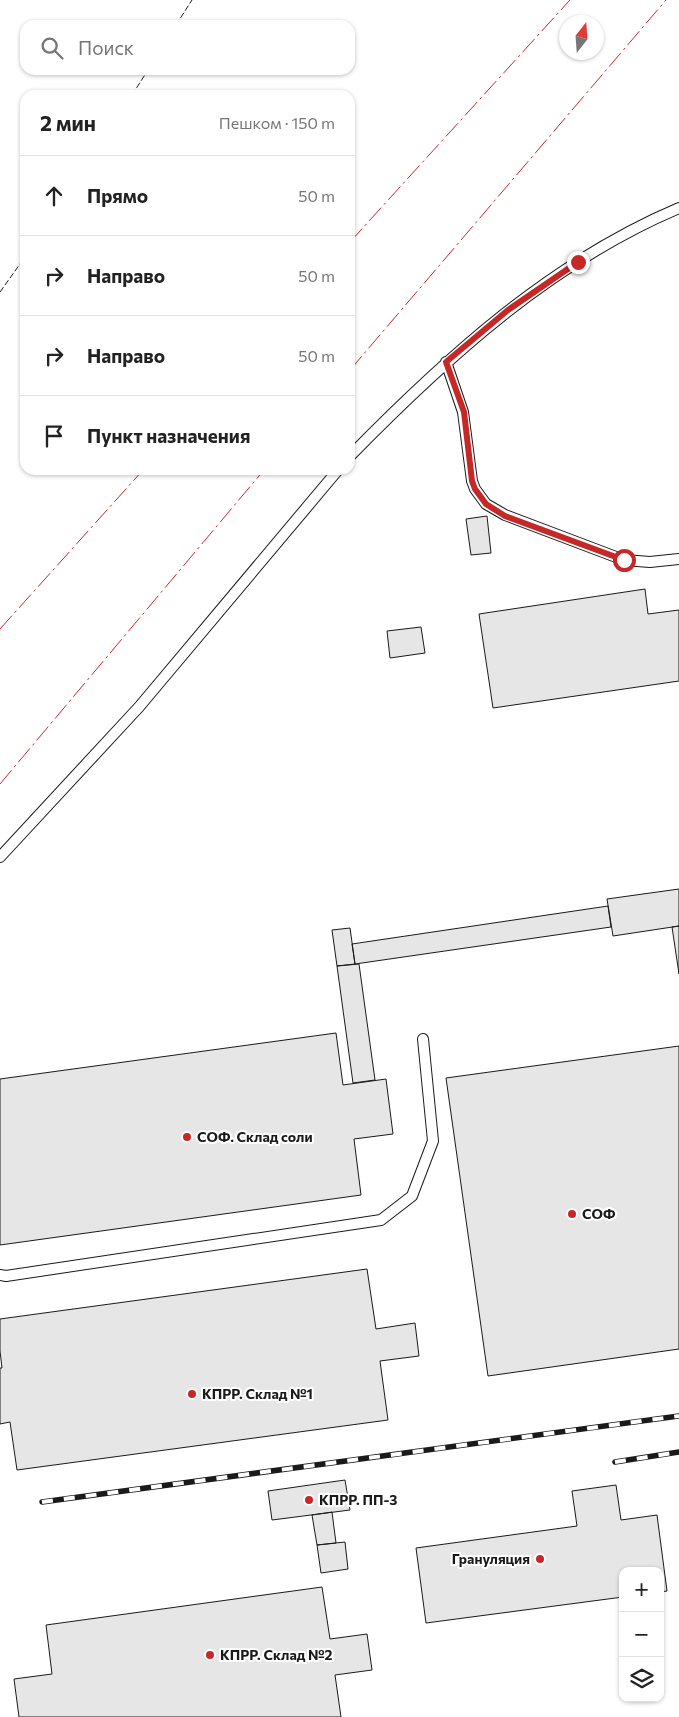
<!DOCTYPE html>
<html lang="ru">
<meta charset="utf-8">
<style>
:root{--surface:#fff;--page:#f2f2f2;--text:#222;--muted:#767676;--line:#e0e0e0}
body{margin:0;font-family:Commissioner,sans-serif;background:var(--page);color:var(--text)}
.controls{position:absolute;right:15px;bottom:15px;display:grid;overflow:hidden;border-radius:10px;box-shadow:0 1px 4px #0004}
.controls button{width:45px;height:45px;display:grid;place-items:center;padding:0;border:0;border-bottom:1px solid var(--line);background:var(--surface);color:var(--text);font:25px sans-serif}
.compass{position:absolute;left:559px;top:15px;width:45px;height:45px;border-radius:50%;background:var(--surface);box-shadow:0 1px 4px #0004;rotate:17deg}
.stop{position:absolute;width:15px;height:15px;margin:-11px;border:4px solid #c62828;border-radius:50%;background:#fff}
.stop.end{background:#c62828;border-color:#fff;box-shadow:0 1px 5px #0008}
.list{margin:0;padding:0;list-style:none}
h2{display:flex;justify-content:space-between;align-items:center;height:65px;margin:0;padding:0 20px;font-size:21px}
h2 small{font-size:16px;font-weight:400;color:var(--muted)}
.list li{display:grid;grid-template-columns:32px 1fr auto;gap:15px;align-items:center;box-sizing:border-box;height:80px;padding:0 20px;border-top:1px solid var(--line)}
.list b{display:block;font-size:19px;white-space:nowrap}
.list em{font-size:16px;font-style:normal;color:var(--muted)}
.icon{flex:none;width:28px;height:28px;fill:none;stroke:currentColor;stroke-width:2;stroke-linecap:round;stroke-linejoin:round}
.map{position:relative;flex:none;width:679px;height:1717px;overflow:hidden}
.search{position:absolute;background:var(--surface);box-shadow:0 1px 4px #0004;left:20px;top:20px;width:335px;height:55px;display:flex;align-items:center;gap:12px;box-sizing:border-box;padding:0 18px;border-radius:15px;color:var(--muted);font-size:19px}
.panel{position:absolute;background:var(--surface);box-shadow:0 1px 4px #0004;left:20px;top:90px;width:335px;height:385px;border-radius:15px}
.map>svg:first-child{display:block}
.building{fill:#e6e6e6;stroke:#1a1a1a}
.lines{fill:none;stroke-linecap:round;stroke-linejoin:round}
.lane-casing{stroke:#1a1a1a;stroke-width:12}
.lane{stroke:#fff;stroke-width:10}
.rail-casing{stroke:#1a1a1a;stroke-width:5.5}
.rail{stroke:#fff;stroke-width:4;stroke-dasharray:11;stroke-linecap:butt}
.fence{stroke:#1a1a1a;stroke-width:1;stroke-dasharray:6 2.5;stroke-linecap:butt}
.power{stroke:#c62828;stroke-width:1;stroke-dasharray:18 4 2.5 4;stroke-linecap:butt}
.route{stroke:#c62828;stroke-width:6}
.poi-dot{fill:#c62828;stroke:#fff;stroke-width:2}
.labels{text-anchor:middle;stroke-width:4;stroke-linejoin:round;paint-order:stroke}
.poi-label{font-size:14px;font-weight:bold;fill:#1a1a1a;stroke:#fff;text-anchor:start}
</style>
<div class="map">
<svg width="679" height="1717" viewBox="0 0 679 1717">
<rect width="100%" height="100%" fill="#fff"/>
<path class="building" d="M487,516l4,37 -20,2 -5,-36z
M645,589l3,25 31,-4v71l-186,27 -14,-94z
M421,627l4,26 -35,5 -3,-27z
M679,889v37l-66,10 -6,-37z
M608,906l3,21 -256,37 -3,-20z
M679,926v48l-7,-47z
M350,928l5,36 -18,2 -5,-36z
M359,964l16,116 -22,3 -16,-117z
M336,1033l7,52 43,-6 7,55 -39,5 7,56 -361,50v-166z
M679,1046v303l-191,27 -42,-298z
M367,1269l9,60 39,-6 4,33 -39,5 8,59 -371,50 -7,-48 -10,2v-56h2l-2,-17v-32z
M345,1480l5,30 -78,10 -4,-29z
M616,1485l5,35 36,-5 10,76 -7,1v-21h-37v26l-197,26 -10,-75 161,-22 -5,-35z
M332,1512l4,31 -19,2 -5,-30z
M345,1542l3,27 -27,4 -4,-28z
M322,1587l8,52 37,-5 5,36 -37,5 6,42h-322l-5,-38 38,-5 -6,-49z"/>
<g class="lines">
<defs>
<path id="lane" d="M446,362l17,50 9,69 3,8 11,15 19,11 119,45 26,2 29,-3
M350,456c96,-98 201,-194 329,-248
M0,857l139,-150 199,-237
M0,1275l6,1 375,-56 31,-24 21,-55 -10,-102"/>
</defs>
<use href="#lane" class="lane-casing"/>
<use href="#lane" class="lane"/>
<defs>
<path id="rail" d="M615,1462l64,-10
M42,1502l637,-86"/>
</defs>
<use href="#rail" class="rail-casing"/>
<use href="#rail" class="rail"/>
<path class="fence" d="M176,25l16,-25
M132,95l16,-25
M0,292l25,-35"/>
<path class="power" d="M350,242l220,-242
M350,370l316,-370
M0,629l143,-159
M0,784l264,-314"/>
</g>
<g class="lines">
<path class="route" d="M578,262l-70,48 -62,52 18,50 8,69 3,8 11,15 19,12 119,44"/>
</g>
<g class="poi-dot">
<circle cx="187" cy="1137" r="5"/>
<circle cx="572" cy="1214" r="5"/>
<circle cx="192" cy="1394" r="5"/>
<circle cx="309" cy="1500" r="5"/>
<circle cx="540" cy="1559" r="5"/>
<circle cx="210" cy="1655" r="5"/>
</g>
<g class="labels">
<g class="poi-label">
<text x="197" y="1142">СОФ. Склад соли</text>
<text x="582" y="1219">СОФ</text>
<text x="202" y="1399">КПРР. Склад №1</text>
<text x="319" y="1505">КПРР. ПП-3</text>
<text x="530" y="1564" text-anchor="end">Грануляция</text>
<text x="220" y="1660">КПРР. Склад №2</text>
</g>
</g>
</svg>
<div class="controls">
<button>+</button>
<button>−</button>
<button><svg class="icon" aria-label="layers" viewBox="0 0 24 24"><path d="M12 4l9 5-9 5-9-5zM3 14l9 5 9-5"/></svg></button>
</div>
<svg class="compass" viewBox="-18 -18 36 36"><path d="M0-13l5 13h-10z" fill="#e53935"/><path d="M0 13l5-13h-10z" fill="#767676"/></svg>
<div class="stop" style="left:624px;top:560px"></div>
<div class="stop end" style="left:578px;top:262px"></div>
<div class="search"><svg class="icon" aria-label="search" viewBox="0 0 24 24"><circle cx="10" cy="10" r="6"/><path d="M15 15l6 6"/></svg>Поиск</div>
<section class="panel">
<h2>2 мин<small>Пешком · 150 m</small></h2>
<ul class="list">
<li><svg class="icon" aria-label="ahead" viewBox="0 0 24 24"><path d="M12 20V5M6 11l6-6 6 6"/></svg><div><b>Прямо</b></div><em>50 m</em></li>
<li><svg class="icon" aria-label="right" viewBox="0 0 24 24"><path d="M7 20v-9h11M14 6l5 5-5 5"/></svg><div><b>Направо</b></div><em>50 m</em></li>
<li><svg class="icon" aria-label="right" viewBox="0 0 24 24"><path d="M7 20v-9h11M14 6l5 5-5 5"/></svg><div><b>Направо</b></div><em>50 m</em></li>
<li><svg class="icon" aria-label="arrive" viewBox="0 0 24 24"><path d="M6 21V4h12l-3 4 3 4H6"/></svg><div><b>Пункт назначения</b></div></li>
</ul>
</section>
</div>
